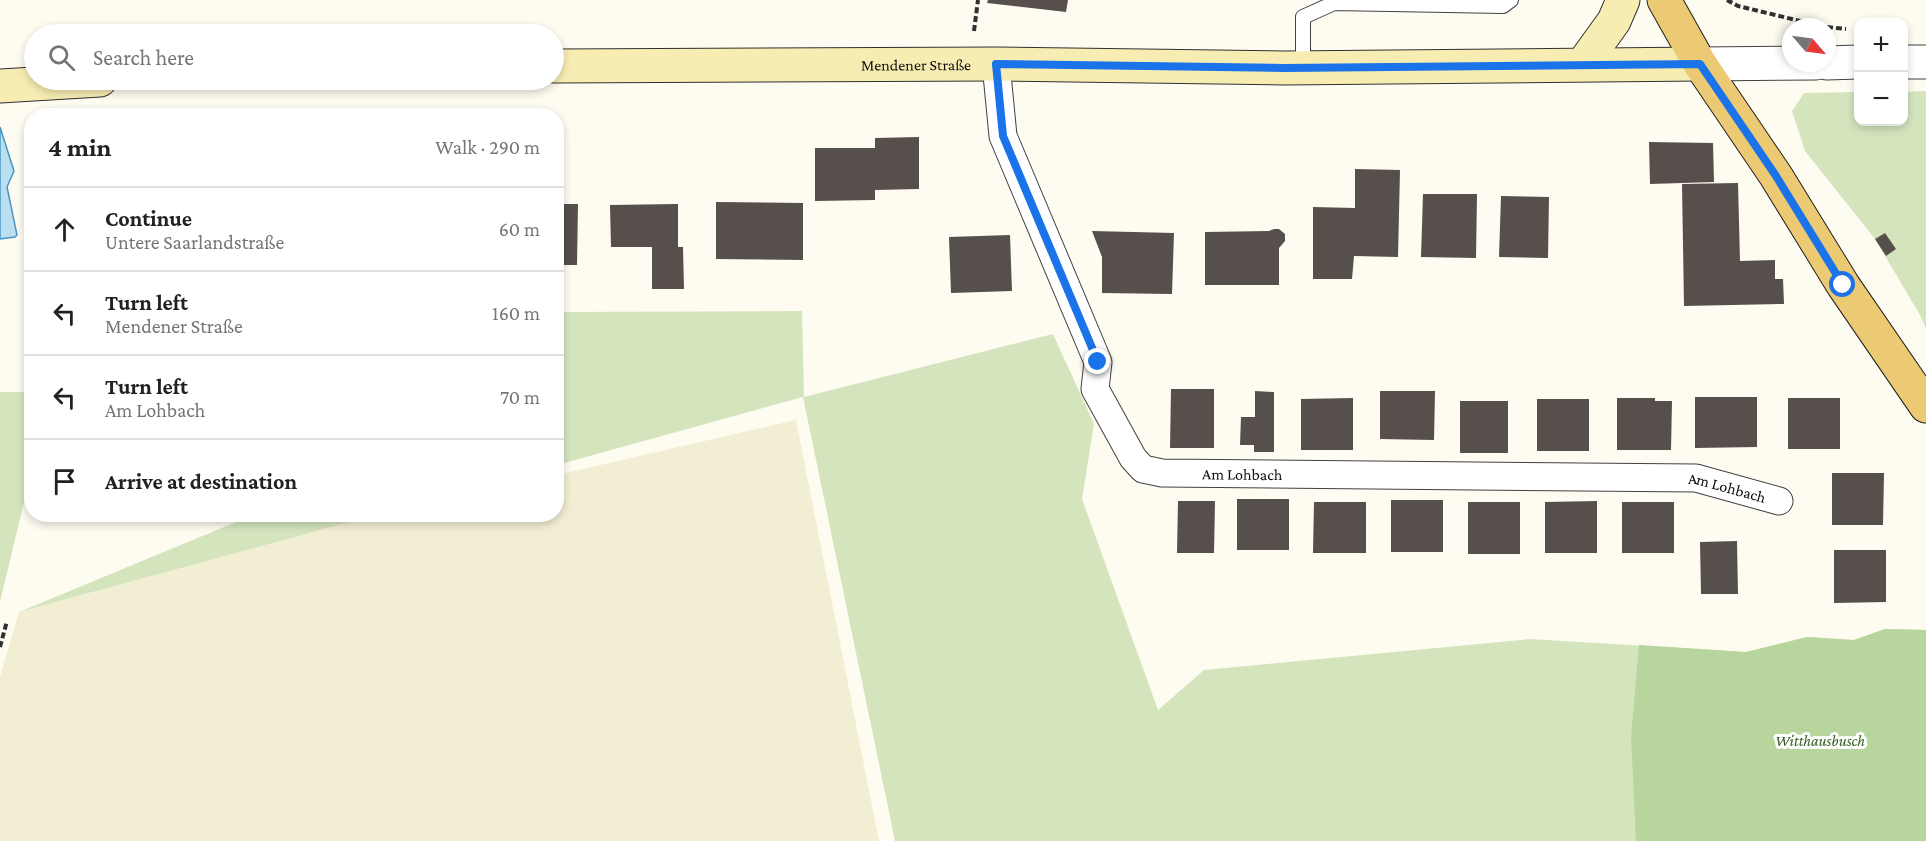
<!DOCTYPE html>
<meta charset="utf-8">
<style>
:root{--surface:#fff;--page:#f2f2f2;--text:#202124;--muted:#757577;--line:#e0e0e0}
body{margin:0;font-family:"Crimson Pro",serif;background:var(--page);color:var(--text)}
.controls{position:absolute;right:18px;top:18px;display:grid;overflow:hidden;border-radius:12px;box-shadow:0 3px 9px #0003}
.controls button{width:54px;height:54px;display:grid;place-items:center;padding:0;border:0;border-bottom:2px solid var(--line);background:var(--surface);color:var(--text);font:30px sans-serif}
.compass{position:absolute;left:1782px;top:18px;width:54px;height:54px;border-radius:50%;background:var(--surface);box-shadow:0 3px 9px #0003;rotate:118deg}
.stop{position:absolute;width:18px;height:18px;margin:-14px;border:4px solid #1a73e8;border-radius:50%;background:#fff}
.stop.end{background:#1a73e8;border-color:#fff;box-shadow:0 2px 6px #0008}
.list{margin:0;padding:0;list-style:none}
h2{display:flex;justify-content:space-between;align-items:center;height:78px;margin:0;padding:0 24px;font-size:26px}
h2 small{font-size:20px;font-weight:400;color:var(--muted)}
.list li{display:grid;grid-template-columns:39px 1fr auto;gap:18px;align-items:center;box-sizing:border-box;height:84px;padding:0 24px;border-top:2px solid var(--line)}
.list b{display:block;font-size:22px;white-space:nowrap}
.list p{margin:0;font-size:20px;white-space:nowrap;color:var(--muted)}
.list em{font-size:20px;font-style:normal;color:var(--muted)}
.icon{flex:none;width:33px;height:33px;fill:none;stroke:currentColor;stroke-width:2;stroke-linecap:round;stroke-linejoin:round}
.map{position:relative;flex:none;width:1926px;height:841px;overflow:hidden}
.search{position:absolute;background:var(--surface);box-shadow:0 3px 9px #0003;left:24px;top:24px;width:540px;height:66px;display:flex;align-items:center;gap:15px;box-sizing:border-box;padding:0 21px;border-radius:33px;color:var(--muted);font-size:22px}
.panel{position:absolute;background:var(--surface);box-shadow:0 3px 9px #0003;left:24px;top:108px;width:540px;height:414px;border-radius:24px}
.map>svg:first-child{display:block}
.farmland{fill:#f2eed3}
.green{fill:#d4e5be}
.forest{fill:#b9d59e}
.water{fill:#badff1;stroke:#4896c1;stroke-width:1.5}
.building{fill:#564f4c}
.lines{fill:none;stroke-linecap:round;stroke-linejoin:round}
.service-casing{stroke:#414141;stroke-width:16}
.minor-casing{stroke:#414141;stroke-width:29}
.tertiary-casing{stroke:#414141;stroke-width:35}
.secondary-casing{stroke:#303030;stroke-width:35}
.primary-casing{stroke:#1f1f1f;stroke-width:35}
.path{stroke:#303030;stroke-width:4;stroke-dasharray:6 3;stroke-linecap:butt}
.service{stroke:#fff;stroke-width:14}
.minor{stroke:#fff;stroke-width:27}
.tertiary{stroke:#fff;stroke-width:33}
.secondary{stroke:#f7edb3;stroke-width:33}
.primary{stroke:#ecc973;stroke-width:33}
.route{stroke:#1a73e8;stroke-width:8}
.labels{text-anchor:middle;stroke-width:6;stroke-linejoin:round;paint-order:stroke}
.street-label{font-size:16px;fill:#0e0e0e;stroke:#fff}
.park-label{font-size:16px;font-style:italic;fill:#346024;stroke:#fff}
</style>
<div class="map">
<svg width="1926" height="841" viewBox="0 0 1926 841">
<rect width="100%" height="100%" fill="#fefbf1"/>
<path class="farmland" d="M796,420l83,421h-879v-164l19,-65 318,-87 46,-10 173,-1 1,-39z"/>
<path class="green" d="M1926,91v238l-6,-14 -45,-76 -70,-88 -13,-40 12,-18 54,-1v30h46v-30z
M802,311l2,86 249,-63 41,90 -12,75 76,211 46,-40 326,-31 216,13 61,-15 47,3 31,-11 41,1v211h-1031l-92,-444 -246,68v-153z
M0,392h31v81l-31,129z
M253,514l122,1 -356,97 234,-97z"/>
<path class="forest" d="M1885,629l41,1v211h-290l-5,-104 8,-92 107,7 61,-15 47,3z"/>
<path class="water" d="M0,127l14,44 -7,16 10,48 -2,2 -15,2z"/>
<path class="building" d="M988,0h80l-2,12 -79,-9z
M99,109l45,4v3h-45z
M919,137v52l-44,1v10l-60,1v-53h60v-10z
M1649,142l64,1 1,39 -64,2z
M1355,169l45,1 -2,87 -44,-1 -2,23h-39v-72l42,1z
M1738,183l2,78 35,-1v19h8l1,25 -100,2 -2,-122z
M1423,194h54l-1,64 -55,-1z
M1501,196l48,1 -1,61 -49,-1z
M716,202l87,1v57l-87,-1z
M556,204h22l-1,61h-21z
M678,204v43h5l1,42h-32v-42h-41l-1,-42z
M1274,229h5l6,5v7l-6,7v37h-74v-53l64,-1z
M1092,231l82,2 -2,61 -70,-1v-36z
M1885,233l11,16 -10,7 -11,-17z
M1010,235l2,56 -61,2 -2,-56z
M1171,389h43v59h-44z
M1255,391l19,1v60h-20v-7h-14l1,-28h14z
M1380,391h55l-1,49 -54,-1z
M1695,397h62v50l-62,1z
M1353,398v52h-52v-51z
M1617,398h38v3h17l-1,49h-54z
M1788,398h52v51h-52z
M1537,399h52v52h-52z
M1460,401h48v52h-48z
M1832,473h52l-1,52h-51z
M1237,499h52v51h-52z
M1391,500h52v52h-52z
M1178,501h37l-1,52h-37z
M1597,501v52h-52v-51z
M1314,502h52v51h-53z
M1468,502h52v52h-52z
M1622,502h52v51h-52z
M1737,541l1,53h-37l-1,-52z
M1834,550h52v52l-52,1z"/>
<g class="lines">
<defs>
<path id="service" d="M1303,68v-51l31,-14 169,3 8,-6"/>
<g id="minor">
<path id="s1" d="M996,64l7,72 95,226 -3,27 38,69 10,11 19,4 534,5 83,23"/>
</g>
<path id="tertiary" d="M1904,62h22
M1827,63l31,-1
M1700,64l116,-1"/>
<g id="secondary">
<path d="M1583,64l31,-43 9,-21"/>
<path id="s2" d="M554,66l442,-2 288,4 416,-4"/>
<path d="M0,86l100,-6"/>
</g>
<path id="primary" d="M1664,0l36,64 76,112 67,109 83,121"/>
</defs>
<use href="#service" class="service-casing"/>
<use href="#minor" class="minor-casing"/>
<use href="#tertiary" class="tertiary-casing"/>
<use href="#secondary" class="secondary-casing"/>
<use href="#primary" class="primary-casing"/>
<path class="path" d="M1727,0l11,6 87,21
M1827,27l19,2
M974,31l4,-31
M0,647l7,-26"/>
<use href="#service" class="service"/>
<use href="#minor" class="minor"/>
<use href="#tertiary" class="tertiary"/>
<use href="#secondary" class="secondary"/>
<use href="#primary" class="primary"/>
</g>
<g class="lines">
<path class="route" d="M1098,362l-95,-226 -7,-72 288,4 416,-4 76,112 67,109"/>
</g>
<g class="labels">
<g class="street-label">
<text dy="6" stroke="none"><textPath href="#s2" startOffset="362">Mendener Straße</textPath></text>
<text dy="6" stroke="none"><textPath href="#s1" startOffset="538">Am Lohbach</textPath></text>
<text dy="6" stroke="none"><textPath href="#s1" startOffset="1024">Am Lohbach</textPath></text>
</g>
<g class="park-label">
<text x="1820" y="746">Witthausbusch</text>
</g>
</g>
</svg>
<div class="controls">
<button>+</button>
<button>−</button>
</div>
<svg class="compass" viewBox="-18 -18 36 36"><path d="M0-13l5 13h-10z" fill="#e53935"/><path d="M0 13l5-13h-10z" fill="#757577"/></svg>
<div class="stop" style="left:1843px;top:285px"></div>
<div class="stop end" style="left:1098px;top:362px"></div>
<div class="search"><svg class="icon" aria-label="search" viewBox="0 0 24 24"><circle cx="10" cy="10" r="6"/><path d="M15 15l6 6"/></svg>Search here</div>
<section class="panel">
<h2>4 min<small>Walk · 290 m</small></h2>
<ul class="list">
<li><svg class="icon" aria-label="ahead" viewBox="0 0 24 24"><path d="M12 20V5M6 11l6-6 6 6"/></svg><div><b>Continue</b><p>Untere Saarlandstraße</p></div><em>60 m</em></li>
<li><svg class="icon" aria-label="left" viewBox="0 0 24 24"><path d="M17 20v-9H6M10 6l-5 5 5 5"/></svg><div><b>Turn left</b><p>Mendener Straße</p></div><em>160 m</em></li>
<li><svg class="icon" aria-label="left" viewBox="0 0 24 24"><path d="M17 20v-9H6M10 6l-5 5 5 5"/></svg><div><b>Turn left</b><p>Am Lohbach</p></div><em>70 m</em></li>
<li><svg class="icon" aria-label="arrive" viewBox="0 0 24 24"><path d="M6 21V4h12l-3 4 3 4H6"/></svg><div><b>Arrive at destination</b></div></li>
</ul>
</section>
</div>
